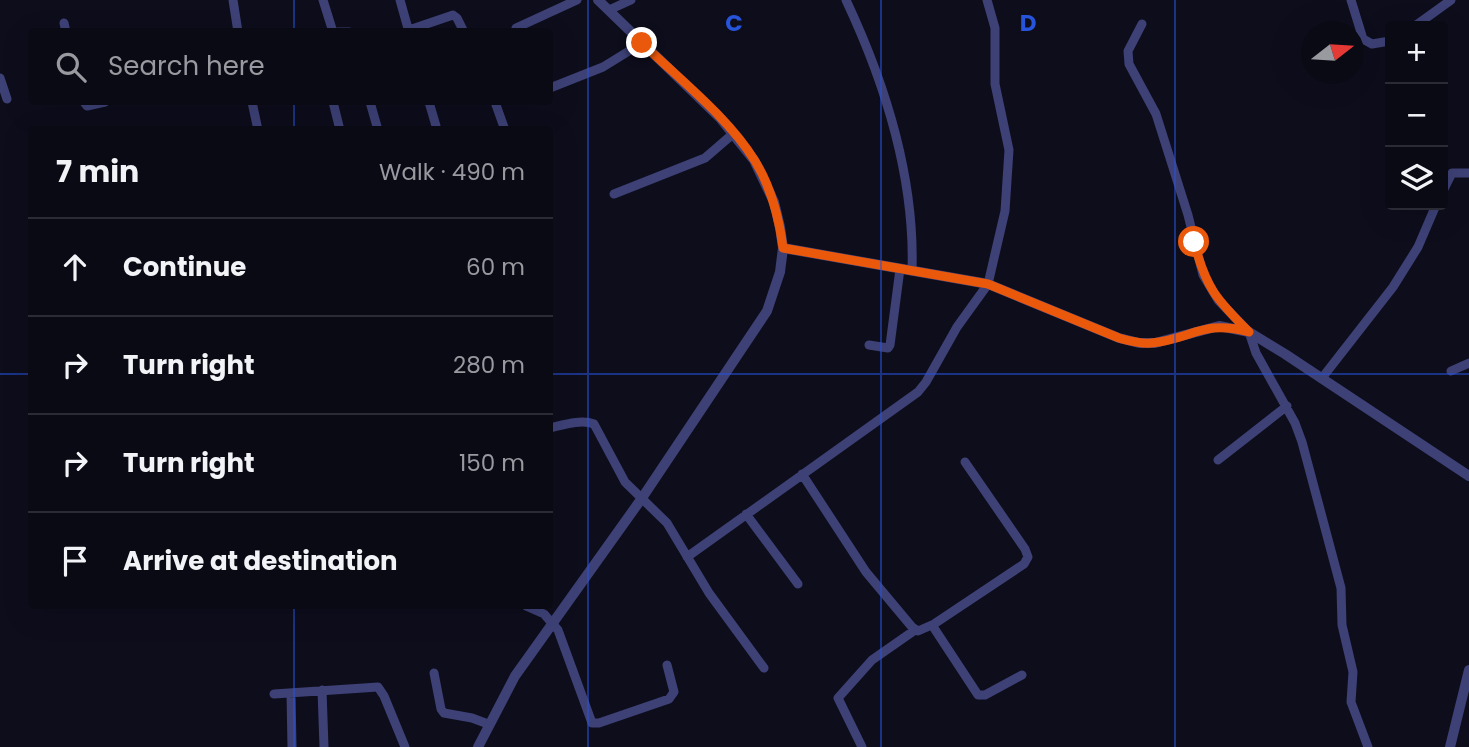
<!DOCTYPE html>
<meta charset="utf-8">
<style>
:root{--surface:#0a0a15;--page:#181822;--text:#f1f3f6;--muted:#999aa0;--line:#2a2b34}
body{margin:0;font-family:Poppins,sans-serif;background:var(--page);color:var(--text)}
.controls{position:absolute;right:21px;top:21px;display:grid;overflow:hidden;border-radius:7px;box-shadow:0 7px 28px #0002}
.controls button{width:63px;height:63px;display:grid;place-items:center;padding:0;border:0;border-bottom:2px solid var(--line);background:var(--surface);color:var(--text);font:35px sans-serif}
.compass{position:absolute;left:1301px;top:21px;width:63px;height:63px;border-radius:50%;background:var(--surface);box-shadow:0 7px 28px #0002;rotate:73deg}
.stop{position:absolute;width:21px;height:21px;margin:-16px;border:5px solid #ea580c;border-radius:50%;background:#fff}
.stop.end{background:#ea580c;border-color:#fff;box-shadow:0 2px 7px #0008}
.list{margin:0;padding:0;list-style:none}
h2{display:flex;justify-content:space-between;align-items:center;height:91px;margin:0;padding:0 28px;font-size:30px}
h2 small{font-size:23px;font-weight:400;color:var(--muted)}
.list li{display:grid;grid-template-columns:46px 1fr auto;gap:21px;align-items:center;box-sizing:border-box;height:98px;padding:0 28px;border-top:2px solid var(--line)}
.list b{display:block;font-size:26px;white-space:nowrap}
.list em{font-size:23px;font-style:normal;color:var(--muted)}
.icon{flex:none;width:38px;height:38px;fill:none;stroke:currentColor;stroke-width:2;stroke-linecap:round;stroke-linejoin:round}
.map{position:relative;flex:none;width:1469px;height:747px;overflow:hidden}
.search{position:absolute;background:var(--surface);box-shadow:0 7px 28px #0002;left:28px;top:28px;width:525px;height:77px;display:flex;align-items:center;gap:18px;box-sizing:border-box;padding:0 24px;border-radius:7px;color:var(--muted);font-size:26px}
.panel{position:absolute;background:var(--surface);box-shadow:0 7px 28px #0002;left:28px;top:126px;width:525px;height:483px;border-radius:7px}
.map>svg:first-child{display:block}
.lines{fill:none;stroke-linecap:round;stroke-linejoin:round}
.minor{stroke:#3d4176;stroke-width:9}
.tertiary{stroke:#3d4176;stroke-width:10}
.route{stroke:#ea580c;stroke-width:9}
.grid{fill:none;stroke:#2654da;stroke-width:2;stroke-opacity:0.55}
.grid-label{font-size:23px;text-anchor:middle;font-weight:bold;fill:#2654da;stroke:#0e0d1c;stroke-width:5;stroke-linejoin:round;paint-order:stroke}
</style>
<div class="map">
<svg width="1469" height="747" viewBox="0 0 1469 747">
<rect width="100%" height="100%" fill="#0e0d1c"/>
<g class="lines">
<path class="minor" d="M233,0l5,32
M323,0l10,32
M400,0l9,32
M846,0c39,83 69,179 66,271
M1351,0l12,39 9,5 18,-3
M609,10l22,-10
M64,23l2,9
M1142,24l-14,27 1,13 27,50 32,101 15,60 15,25 31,32 7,21 39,70 7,19 39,146 1,37 11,47 -2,30 17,45
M1415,26l36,-26
M516,28l61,-28
M409,30l44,-15 4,3 7,14
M338,32h11
M0,78l7,21
M550,88l53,-21 39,-24
M84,102l3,4 18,-4
M252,102l6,28
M333,102l7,28
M370,102l8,28
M429,102l7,24
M495,102l10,28
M1443,191l9,-18h17
M614,194l91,-36 29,-25
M869,345l19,3 2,-3 10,-76
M1451,371l18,-8
M1322,378l71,-91 25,-40 18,-42
M550,428c13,-3 31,-9 44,-4l31,58 42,41 42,70 55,75
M1218,460l69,-54
M802,474l64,98 46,55 6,4 16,-7 90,-60 4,-7 -3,-8 -60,-87
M746,514l52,70
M687,557l231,-165 8,-10 31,-55 31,-43 17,-73 4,-61 -14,-66v-56l-8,-28
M526,606l18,8 14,16 34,93h7l70,-24 5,-7 -7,-27
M932,625l46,70h7l37,-20
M434,673l7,36 3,4 28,5 16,6
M322,690l2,57
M291,693l1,54
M274,694l104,-7 6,9 21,51
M862,747l-24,-49 34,-38 43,-30"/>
<path class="tertiary" d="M783,248l205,36 131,54 20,5h16l64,-17 30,6 36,22 184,122
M478,747l37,-71 127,-178 125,-187 13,-39 3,-24 -3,-21 -6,-25 -20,-42 -33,-41 -123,-119
M1450,747l19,-77"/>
</g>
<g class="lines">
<path class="route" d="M642,43c37,36 86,74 113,118 16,26 24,56 28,87l205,36 131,54c11,3 21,6 32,5 42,-4 51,-24 98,-11 -33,-33 -43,-44 -55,-90"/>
</g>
<path class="grid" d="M294,0v32M588,0v747M881,0v747M1175,0v747M294,102v28M0,374h32M550,374h919M294,606v141"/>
<g class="grid-label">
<text x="734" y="31">C</text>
<text x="1028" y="31">D</text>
</g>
</svg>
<div class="controls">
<button>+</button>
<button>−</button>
<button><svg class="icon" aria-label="layers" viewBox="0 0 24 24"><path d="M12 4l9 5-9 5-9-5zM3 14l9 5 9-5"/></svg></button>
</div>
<svg class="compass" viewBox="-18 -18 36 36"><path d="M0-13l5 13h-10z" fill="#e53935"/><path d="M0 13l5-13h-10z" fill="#999aa0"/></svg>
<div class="stop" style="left:1194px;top:242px"></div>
<div class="stop end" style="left:642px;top:43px"></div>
<div class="search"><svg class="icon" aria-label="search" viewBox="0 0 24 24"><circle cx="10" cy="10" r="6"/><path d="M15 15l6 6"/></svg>Search here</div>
<section class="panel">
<h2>7 min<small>Walk · 490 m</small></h2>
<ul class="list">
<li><svg class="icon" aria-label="ahead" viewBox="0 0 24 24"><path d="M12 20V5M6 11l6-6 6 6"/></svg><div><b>Continue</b></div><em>60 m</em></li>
<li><svg class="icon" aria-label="right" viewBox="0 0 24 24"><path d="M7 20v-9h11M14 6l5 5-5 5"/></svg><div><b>Turn right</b></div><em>280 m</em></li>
<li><svg class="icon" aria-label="right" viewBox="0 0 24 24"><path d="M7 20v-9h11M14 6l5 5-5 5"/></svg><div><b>Turn right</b></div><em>150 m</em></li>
<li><svg class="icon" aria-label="arrive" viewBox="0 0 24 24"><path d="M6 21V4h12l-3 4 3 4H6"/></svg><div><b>Arrive at destination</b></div></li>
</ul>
</section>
</div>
